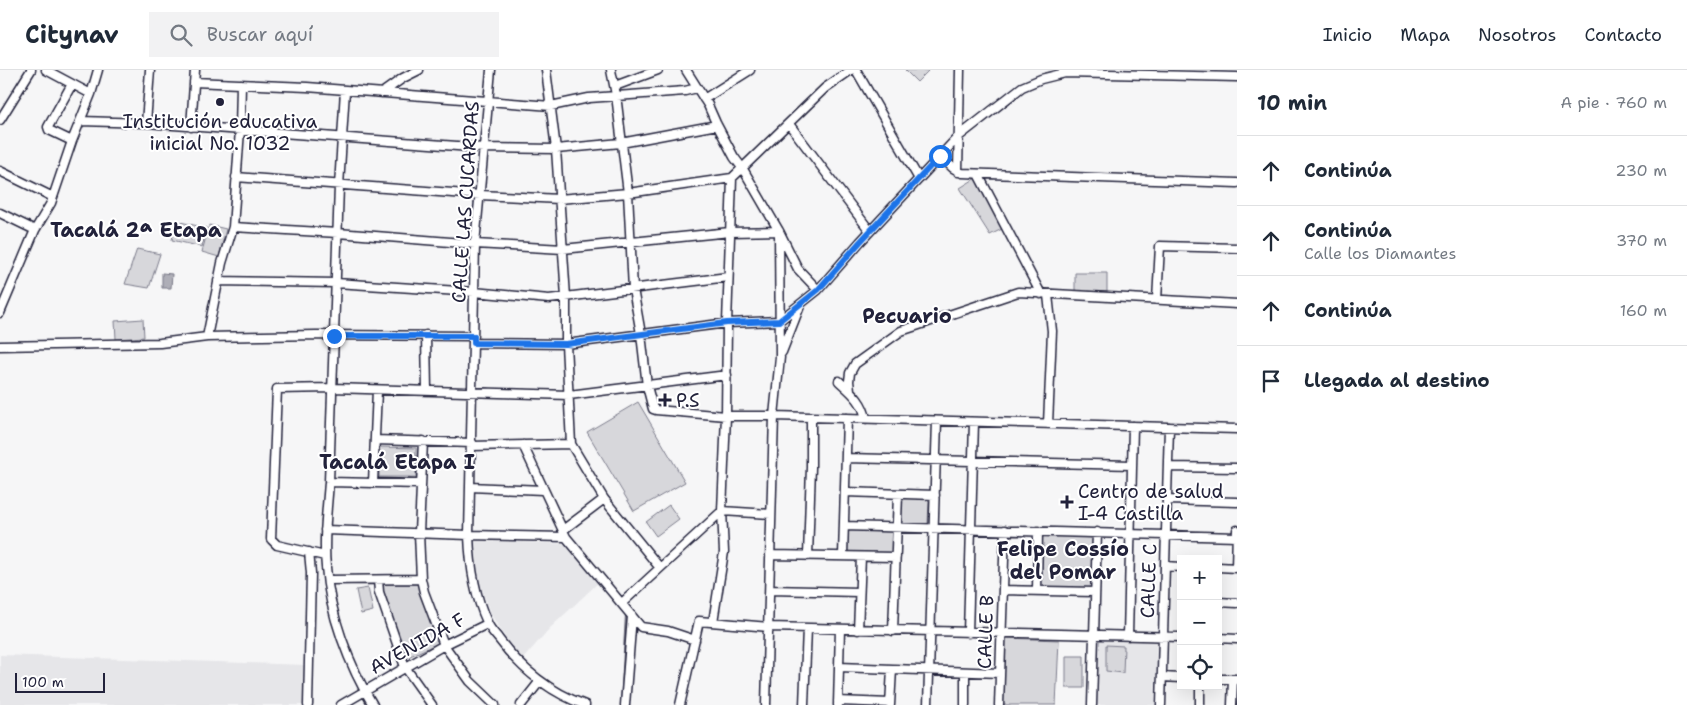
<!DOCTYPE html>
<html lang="es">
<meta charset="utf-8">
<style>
:root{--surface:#fff;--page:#f2f2f3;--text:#1f2937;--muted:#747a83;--line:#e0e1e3}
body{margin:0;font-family:"Shantell Sans",sans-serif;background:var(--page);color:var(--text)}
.controls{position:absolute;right:15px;bottom:15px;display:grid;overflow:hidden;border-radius:0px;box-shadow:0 5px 20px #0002}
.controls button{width:45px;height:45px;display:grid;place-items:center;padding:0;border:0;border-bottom:1px solid var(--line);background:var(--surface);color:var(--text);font:25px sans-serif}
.scale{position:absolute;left:15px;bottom:12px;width:90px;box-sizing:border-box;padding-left:5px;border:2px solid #22223b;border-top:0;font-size:14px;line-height:18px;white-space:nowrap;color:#22223b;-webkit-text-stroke:4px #fff;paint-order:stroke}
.stop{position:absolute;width:15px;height:15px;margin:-11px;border:4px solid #1a73e8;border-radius:50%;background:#fff}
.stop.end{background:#1a73e8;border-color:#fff;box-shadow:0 1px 5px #0008}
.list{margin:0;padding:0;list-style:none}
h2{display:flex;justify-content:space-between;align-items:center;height:65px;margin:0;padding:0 20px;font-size:21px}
h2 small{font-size:16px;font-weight:400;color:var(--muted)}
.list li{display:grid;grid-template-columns:32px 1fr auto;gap:15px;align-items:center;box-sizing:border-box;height:70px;padding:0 20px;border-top:1px solid var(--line)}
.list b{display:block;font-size:19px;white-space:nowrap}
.list p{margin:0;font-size:16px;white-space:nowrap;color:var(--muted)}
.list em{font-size:16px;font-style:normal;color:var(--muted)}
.icon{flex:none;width:28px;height:28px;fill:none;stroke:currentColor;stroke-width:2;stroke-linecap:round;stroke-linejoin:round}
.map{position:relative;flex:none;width:1237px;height:635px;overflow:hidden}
header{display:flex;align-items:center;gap:30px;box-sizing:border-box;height:70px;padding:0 25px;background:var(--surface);border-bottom:1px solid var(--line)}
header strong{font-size:24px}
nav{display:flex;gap:28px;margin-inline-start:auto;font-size:18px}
.search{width:350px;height:45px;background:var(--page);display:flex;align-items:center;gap:12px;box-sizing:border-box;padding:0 18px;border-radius:0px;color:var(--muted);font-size:19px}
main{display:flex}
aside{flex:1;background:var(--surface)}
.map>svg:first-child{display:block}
.built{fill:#e6e6e9}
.green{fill:#d7d7db;stroke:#7c7c8b}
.water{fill:#aeaeb7;stroke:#767685}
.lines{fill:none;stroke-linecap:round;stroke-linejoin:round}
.stream{stroke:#767685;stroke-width:2}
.minor-casing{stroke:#22223b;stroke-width:11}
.minor{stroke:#fff;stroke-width:8}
.route{stroke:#1a73e8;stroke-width:6}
.poi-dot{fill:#22223b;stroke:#fff;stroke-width:2}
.labels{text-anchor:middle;stroke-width:4;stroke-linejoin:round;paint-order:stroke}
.poi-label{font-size:19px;fill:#22223b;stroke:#fff;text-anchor:start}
.street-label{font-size:19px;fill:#22223b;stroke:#fff}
.neighbourhood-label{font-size:20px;font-weight:bold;fill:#22223b;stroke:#fff}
</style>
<header>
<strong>Citynav</strong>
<div class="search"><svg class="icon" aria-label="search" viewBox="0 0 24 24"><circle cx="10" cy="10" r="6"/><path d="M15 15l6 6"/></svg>Buscar aquí</div>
<nav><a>Inicio</a><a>Mapa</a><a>Nosotros</a><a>Contacto</a></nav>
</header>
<main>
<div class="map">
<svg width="1237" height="635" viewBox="0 0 1237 635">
<rect width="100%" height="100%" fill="#f6f6f7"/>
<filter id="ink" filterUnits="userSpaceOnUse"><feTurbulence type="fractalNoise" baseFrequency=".02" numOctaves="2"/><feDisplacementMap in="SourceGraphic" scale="10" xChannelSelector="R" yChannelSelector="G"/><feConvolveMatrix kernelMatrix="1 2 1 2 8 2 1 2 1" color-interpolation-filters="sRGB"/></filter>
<g filter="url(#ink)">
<path class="built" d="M474,470l95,4 29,39 -48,45 -28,32 -13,-17 -18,-28 -14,-39z
M1097,571h60l-2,64h-60z
M0,585l306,10v40h-306z"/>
<path class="green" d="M905,0h24l-12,12z
M976,108l28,50 -14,7 -30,-47z
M176,151l31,7 -5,19 -30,-7z
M209,155l17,4 -7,28 -17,-5z
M137,179l23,5 -11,34 -24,-4z
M1075,203h32v19h-32z
M143,249l1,18 -28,2 -1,-18z
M638,332l47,80 -51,29 -47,-79z
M379,377l37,1v29h-37z
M902,426l27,1 -1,28 -27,-1z
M669,435l10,14 -23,17 -10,-14z
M845,458l49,2 -1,25 -49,-2z
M1041,463l54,3 -2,53 -53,-3z
M384,514h36l18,59 -32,15 -24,-70z
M368,518l5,23 -12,3 -5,-24z
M1005,568l54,2 -3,65h-53z
M1106,575l18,1 -1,27 -17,-2z
M1066,586h18v32h-18z"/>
<path class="water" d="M162,203l10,1 -1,14h-9z"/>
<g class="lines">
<path class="stream" d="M659,493l6,-5
M621,635l5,-92"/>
<defs>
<path id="minor" d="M46,0l45,24
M491,0l-16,174 -6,291c1,30 5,59 18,87 2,6 7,11 11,16 22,30 52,54 87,67
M546,0l10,79 10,148v47l5,100 33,55 56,69
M611,0l5,25 12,98 5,96 8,45 6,52 6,23 3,1 70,6h48l463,13
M686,0l22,35 8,18 18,34 9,12 36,62 19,38 20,21
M856,0l63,109
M194,12l113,5 244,19 38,-8 96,-7 12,-3
M615,16l43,-16
M345,20l-6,96 -10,296c-2,28 -6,57 -3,85 3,45 23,99 47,138
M382,23l21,-15 16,-8
M704,29l46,-29
M0,50l31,-50
M81,51l65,2 338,25 72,1 65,-6 96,-18
M146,53l4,-53
M789,54l81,107
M191,57l4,-57
M72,71l-23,-11 -1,-3 24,-43
M940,86l13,12 9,5 275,10
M0,101l53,26
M958,102l2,-102
M978,104l63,120
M236,107l244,18 79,4 69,-6 104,-15 93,-90 26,-18
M0,143l35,17
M233,157l105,6 137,11 88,5 167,-17 49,-1 1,126 -6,59 -8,289
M218,211l118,2 138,9 75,7 179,-22
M1048,225l4,36 -4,93
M1157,230l3,-54 77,2
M0,243l35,-83 16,-27 21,-62 19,-47 7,-24
M426,265l1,56
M207,267l15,-74 11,-36 7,-97 1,-46
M474,273l92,1 161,-21 52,-2 39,-31 42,-48 98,-105 64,-50 19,-8 24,-6 172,4
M0,276l160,-3 47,-6 109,-2 158,1
M782,282l18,-46
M839,311c12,11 24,20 27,38
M850,320l-1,-9 1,-8 5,-9 46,-33 117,-39 219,12
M375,370l97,3
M423,371l-4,92 2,46 3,13 20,53 26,36 25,24
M523,375l43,92 75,90 27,4 27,9
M471,376l100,-2
M846,388l286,7
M1168,397l69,1
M329,412l92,2
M373,413l4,-93
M470,417l73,3
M845,422l90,3
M1167,430l70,2
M844,456l393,11
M325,460l144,5 97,2
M563,460l41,-31
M770,485l126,2
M325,486l-48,-11 -6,-6 6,-150 55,-1 237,7 158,-20
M808,486l3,-89v-50
M843,486l4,-138
M1165,496l16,1
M1218,497l19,1
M1236,498l1,-38
M328,510l93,-1
M378,510l1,12 26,75 27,38
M770,520l89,2
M1003,520l92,2
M1037,521l1,-60
M1218,532l19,1
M622,533l100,-92 49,3
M713,552l11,-70 -2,-41 4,-95 1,-93 5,-145
M858,560l3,-73
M893,561l5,-137
M968,563l6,-211
M1128,566l5,-210
M1218,568l19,1
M839,597l161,6
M1162,607l19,1
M1218,609h18
M838,631l52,2
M308,635l3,-132 -2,-21
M341,635l103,-60 43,-21
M521,635l19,-24
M625,635l7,-89
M680,635l19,-84 70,6 412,10
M804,635l3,-77
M838,635l2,-76
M890,635l2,-36
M928,635l9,-284
M965,635v-33
M999,635l6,-175
M1092,635l5,-173
M1161,635l8,-278
M1200,635v-19
M1232,635l1,-26"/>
</defs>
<use href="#minor" class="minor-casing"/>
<use href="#minor" class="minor"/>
</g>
</g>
<g class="lines" filter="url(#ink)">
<path class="route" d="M334,266h140v7l92,1 161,-21 52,-2 39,-31 42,-48 80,-86"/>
</g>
<g class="poi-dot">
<circle cx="220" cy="32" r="5"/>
<path d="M662.5 322.5h5v5h5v5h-5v5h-5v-5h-5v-5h5z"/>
<path d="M1064.5 424.5h5v5h5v5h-5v5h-5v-5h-5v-5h5z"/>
</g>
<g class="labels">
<g class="poi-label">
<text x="220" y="58" text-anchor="middle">Institución educativa<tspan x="220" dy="22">inicial No. 1032</tspan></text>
<text x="676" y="337">P.S</text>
<text x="1078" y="428">Centro de salud<tspan x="1078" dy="22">I-4 Castilla</tspan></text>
</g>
<g class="street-label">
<text transform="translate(465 132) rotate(-86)" y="7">CALLE LAS CUCARDAS</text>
<text transform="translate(1148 511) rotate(-88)" y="7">CALLE C</text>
<text transform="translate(985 562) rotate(-88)" y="7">CALLE B</text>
<text transform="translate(417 573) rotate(-29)" y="7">AVENIDA F</text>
</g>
<g class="neighbourhood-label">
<text x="136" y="167">Tacalá 2ª Etapa</text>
<text x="907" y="253">Pecuario</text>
<text x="397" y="399">Tacalá Etapa I</text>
<text x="1063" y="486">Felipe Cossío<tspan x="1063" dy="23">del Pomar</tspan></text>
</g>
</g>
</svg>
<div class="controls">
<button>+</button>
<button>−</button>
<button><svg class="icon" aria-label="locate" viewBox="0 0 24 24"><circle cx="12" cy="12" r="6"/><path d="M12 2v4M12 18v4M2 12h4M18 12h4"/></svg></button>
</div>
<div class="scale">100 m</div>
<div class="stop" style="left:940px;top:86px"></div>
<div class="stop end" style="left:334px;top:266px"></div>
</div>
<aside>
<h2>10 min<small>A pie · 760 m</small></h2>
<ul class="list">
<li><svg class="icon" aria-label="ahead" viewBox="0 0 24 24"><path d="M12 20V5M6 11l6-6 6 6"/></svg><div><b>Continúa</b></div><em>230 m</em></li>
<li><svg class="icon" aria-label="ahead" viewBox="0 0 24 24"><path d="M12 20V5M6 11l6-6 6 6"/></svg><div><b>Continúa</b><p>Calle los Diamantes</p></div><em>370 m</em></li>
<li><svg class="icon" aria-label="ahead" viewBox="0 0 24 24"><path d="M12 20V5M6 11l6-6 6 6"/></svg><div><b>Continúa</b></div><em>160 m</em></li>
<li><svg class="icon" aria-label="arrive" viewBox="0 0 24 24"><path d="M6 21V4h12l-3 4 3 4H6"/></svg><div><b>Llegada al destino</b></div></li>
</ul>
</aside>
</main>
